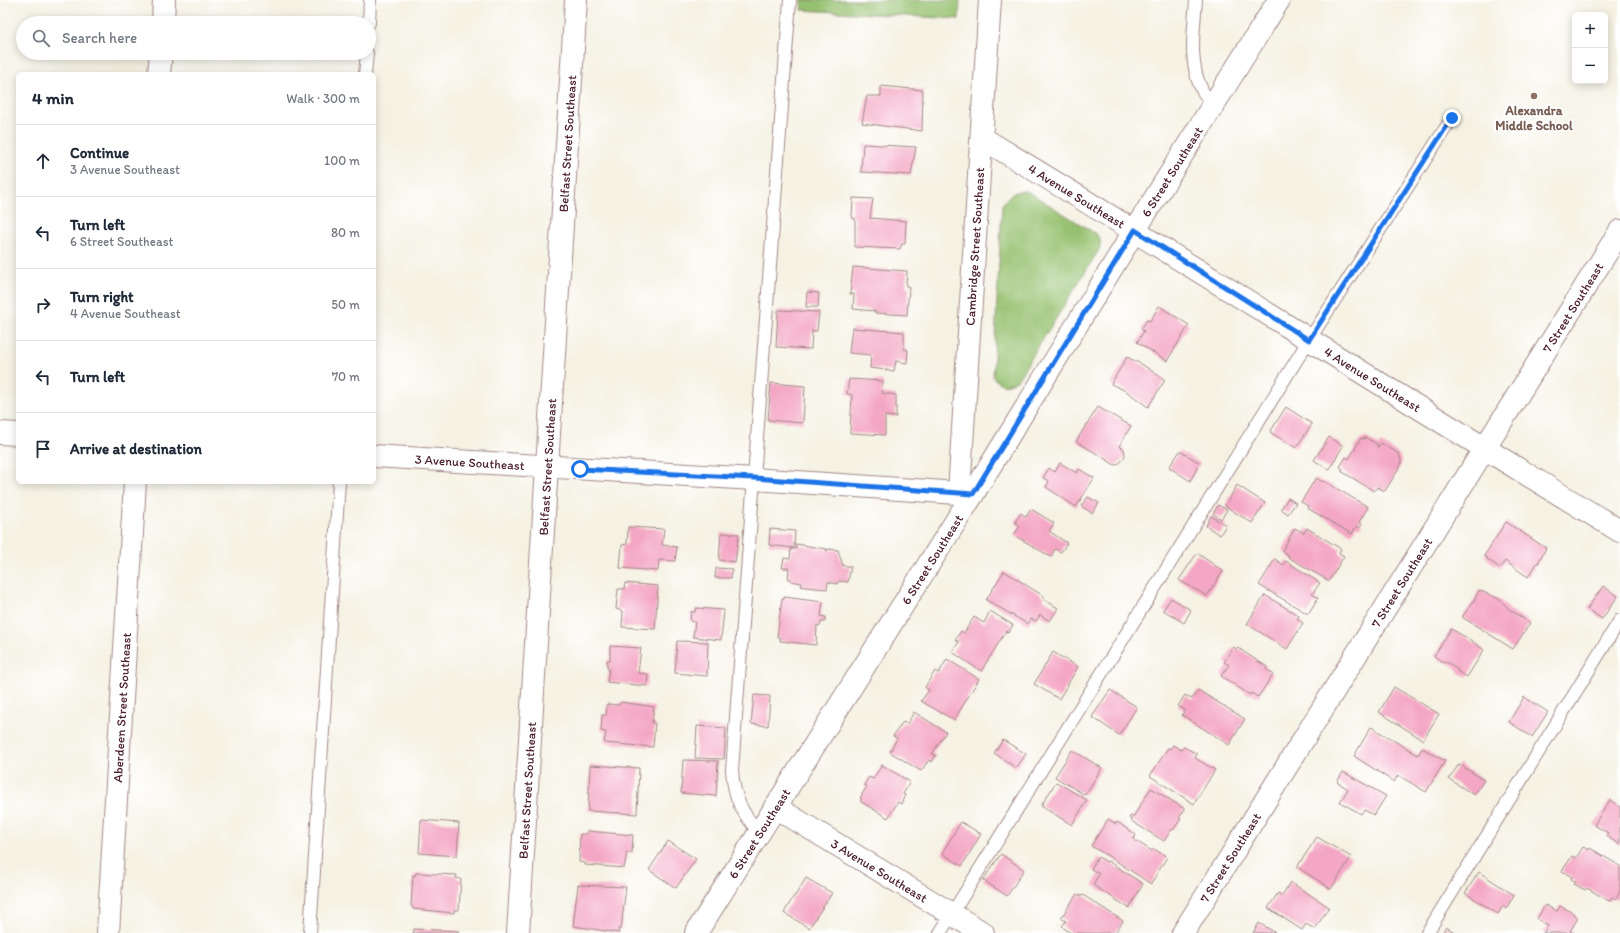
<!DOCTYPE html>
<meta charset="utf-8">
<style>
:root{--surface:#fff;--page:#f6f6f7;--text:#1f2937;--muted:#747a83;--line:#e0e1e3}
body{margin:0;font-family:Itim,sans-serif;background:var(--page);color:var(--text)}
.controls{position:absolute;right:12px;top:12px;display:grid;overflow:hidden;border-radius:6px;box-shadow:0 2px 10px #0003}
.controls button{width:36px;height:36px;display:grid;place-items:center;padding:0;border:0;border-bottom:1px solid var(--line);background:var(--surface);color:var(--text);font:20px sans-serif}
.stop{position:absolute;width:12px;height:12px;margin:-9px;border:3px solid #1a73e8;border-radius:50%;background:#fff}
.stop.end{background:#1a73e8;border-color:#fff;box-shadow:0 1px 4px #0008}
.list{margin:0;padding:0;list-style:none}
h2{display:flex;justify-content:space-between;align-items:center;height:52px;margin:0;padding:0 16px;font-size:17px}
h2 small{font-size:13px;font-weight:400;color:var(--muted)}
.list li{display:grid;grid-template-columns:26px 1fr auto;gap:12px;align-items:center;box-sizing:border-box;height:72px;padding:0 16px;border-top:1px solid var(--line)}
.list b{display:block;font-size:15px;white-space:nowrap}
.list p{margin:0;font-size:13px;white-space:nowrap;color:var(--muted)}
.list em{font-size:13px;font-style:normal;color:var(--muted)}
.icon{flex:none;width:22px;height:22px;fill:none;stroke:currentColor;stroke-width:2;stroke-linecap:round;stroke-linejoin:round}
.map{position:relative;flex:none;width:1620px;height:933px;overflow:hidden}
.search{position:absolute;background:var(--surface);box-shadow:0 2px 10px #0003;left:16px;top:16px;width:360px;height:44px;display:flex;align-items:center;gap:10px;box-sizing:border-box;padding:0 14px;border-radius:22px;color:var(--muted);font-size:15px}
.panel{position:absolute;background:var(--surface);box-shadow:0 2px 10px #0003;left:16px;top:72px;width:360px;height:412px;border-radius:6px}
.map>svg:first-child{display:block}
.green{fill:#96c16f;stroke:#70704d}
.building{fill:#f4a7c5}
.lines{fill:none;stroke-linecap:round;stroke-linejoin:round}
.service-casing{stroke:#a08887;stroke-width:14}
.minor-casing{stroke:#a08887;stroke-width:24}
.tertiary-casing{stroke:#a08887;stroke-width:24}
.service{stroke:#fff;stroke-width:12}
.minor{stroke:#fff;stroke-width:22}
.tertiary{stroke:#fff;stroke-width:22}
.route{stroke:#1a73e8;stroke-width:5}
.education-dot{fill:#8d6e63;stroke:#fff;stroke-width:1.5}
.labels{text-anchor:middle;stroke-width:3.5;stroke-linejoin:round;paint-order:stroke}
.education-label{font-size:13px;font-weight:bold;fill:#785e54;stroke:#fff}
.street-label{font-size:13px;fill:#4a1f2b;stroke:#fff}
</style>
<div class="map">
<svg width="1620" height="933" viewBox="0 0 1620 933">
<rect width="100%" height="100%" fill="#fff"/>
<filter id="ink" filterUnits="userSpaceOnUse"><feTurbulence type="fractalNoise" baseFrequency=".025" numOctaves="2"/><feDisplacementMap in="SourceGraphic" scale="8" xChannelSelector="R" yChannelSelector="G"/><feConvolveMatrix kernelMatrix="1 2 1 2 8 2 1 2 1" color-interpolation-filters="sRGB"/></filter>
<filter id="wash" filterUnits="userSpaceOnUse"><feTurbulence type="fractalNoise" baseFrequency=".012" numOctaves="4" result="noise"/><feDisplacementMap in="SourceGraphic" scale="16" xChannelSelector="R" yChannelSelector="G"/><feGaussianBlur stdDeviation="0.9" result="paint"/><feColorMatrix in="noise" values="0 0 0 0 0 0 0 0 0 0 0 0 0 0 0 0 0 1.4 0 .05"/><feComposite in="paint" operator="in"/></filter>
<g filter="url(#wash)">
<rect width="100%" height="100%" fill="#f5f2e3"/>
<path class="green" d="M802,0h158l-1,19 -157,-9z
M1020,191h7l69,43c5,5 5,9 3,16l-81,129c-10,8 -18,7 -25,-2l9,-172c5,-7 9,-12 18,-14z"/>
<g id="blocks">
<path class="building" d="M881,86l42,4 -1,41 -60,-8 5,-27h14z
M863,144l53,3 -5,28 -50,-3z
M853,198l20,1 -3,19 36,3 -1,23h-3l-2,5 -45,-2v-29h-3z
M853,267l54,4 -1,15 3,1 -2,28 -32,-2v-2l-22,-2 1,-15h-4z
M807,292l12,1 -1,14h-12z
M1159,306l30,19 -22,36 -30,-19 7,-11 -3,-2 6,-9 3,1z
M778,310l41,2 -2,19h-5l-1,18 -35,-2z
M852,328l52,4v17l4,1 -1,13 -11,-2 -2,10 -24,-3 1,-13 -22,-2z
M1127,357l16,8 22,15 -17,27 -22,-16 -15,-7z
M849,379l34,2 -1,12 14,2v22l-11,-1v19l-35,-2 2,-38 -5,-1z
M771,383l34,3 -2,37 -35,-3z
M1098,407l33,19 -12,20 5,3 1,7 -6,8 -4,1 -39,-24z
M1286,407l26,17 -16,24 -26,-16z
M1329,437l14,9 -14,24 -15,-10z
M1365,437l13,8 -1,2h1l3,-4 18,11 2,6v5l-16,26 -8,-4 -3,4 -33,-20 2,-2 -3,-2 6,-10 3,2 12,-21 3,1z
M1180,451l20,12 -10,18 -21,-14z
M1060,463l17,10 2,-4 15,9 -18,29 -30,-20 3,-6 -6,-3 6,-10 6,4z
M1316,478l7,4 1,-1 44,26 -9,15 3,2 -3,4 -3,-2 -4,8 -45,-26 1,-2 -7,-4z
M1237,485l28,18 -13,20 -27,-17z
M1088,497l11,6 -7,10 -11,-7z
M1288,498l8,5 -8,11 -7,-5z
M1218,505l9,5 -6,9 -8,-5z
M1031,509l23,14 -5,8 18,12 -6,9 -6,-3 -4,8 -37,-22 6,-9 -5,-4 6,-9 5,4z
M1211,516l15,9 -6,10 -14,-9z
M1506,522l40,26 -7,13v2l-1,-1 -10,15 -23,-16 -5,7 -13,-9 1,-1 -4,-2z
M628,527l36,2 -2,16 15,2 -2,14 -16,-1 -1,11 -38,-3 2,-23 5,-1z
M1295,528l9,5 3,-5 34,21 -2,4 5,3 -15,25 -41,-24 1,-2 -7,-4z
M770,529l25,2 -1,17 -25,-3z
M721,533l18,1 -4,28 -16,-2z
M796,544l31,5 -1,2 3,-2 9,1 5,16h8l-3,16 -9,-1 -2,3 -9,-2 -1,7 -22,-2 -4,-1 1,-3 -11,-2v-2h-3l1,-11h-7l2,-10 6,1 1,-10h5z
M1197,553l26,18 -16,25 -28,-16z
M1275,559l8,6 3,-4 34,22 -8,11 6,4 -10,16 -49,-29z
M716,568l16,1 -1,9h-16z
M1004,571l41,26 -2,2 15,9 -8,13 -10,-6 -4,6 -5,-2 -3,5 -42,-24z
M625,583l33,3 -3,43 -33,-2 1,-16 -7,-2 2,-20h6z
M1603,586l15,10 -16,23 -15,-10z
M1479,590l20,9 10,10 21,14 -17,26 -51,-32 11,-15z
M1265,595l34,21 -2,3 6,4 -16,26 -40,-25z
M784,597l39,5 -2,14 5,1 -1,5h-4l-1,4 -3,-1 -1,20 -36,-4v-3l-3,-1 5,-39 2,1z
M1171,598l20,12 -7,13 -21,-13z
M696,608l28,2 -3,30 -28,-3 2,-15 -5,-1 1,-9h4z
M990,611l23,14 -5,8 -2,-2 -25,40 -29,-19 7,-10 -4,-2 6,-9 3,2 10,-16 10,6z
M1451,629l18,10 15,11 -17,27 -10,-6 1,-1 -6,-5 -8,-4 -1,1 -9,-6z
M677,641l31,1 -1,34 -32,-3z
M610,646l31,2 -3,25 10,1 -1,12 -40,-4 2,-13 -2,-1v-8h3z
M1233,647l4,2 1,-1 29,19 -1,2 7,5 -15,23 -7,-4 -1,2 -29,-19 8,-11 -5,-3z
M1053,652l25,15 -19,32 -25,-15z
M947,659l32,20 -25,41 -33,-19 8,-11 -4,-3 10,-16 4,2z
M1394,687l45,27 -16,26 -44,-28z
M1110,690l27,17 -18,28 -27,-18z
M1198,690l47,29 -16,26 -47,-30 3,-5 -7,-4 7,-11 7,4z
M754,695l16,1 -2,30 -17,-2z
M1524,697l24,15 -16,25 -23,-15z
M621,702l33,5 -2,16h3l-2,24 -49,-4 2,-11 -5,-1 1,-16h4l1,-11 12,1z
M914,712l32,20 -14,22 4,1 -4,7 -3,-2 -8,11 -31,-19 7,-14 -4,-2 10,-14 4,2z
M697,726l29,2 -2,31 -29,-1z
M1371,727l47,28 4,-7 23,13 -19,31 -28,-17 -4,7 -40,-26z
M1003,740l23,14 -10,14 -22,-15z
M1173,745l8,5 3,-3 13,7 -2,4 20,12 -21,34 -44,-28 18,-28 2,1z
M1072,750l30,18 -17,27 -30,-18z
M683,760l35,1 -2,35 -35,-3z
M1459,764l25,16 -10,15 -25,-16z
M590,765l49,3 -2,46 -49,-3z
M882,765l28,17 -7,12 2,1 -4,9 -3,-2 -10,16 -28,-17 2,-2 -2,-1 7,-12 -3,-1 5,-8 4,2z
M1343,772l43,24 -12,19 -10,-5 -3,4 -21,-12 8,-13 -11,-7z
M1056,782l31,18 -15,25 -31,-19z
M1151,788l34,21 -6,9 2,1 -8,11h-2l-7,11 -33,-20 1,-1 -3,-2 2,-2 2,1z
M1610,800l10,7v38l-14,-9 2,-3 -14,-8z
M1108,819l8,5 1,-2 19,13 -3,4 19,12 2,-2 13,8 -16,27 -41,-27 -19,-11z
M421,820l38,3 -2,33 -38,-3z
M961,822l20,12 -19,32 -20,-13z
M587,831l46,4 -1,18h-5l-3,15 -39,-3v-2l-6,-1 1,-28h7z
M1317,837l34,20 -20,32 -34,-22z
M668,841l28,18 -20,29 -27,-18z
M1583,847l6,3 1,-2 30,18v26l-4,7 -4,-2 -3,4 -22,-13 -2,2 -11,-6 2,-2 -5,-3 1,-2 -10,-6 10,-15 4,2z
M1001,854l23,16 -17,26 -24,-16z
M1098,857l9,5 1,-1 35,23 -14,24 -36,-23 6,-11 -8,-5z
M1479,872l35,23 -8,14 -3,-3 -5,8 -33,-21z
M416,873l41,2 -1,3 5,1 -2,31h-5v3l-41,-4v-2l-2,-1 2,-31 2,1z
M806,878l26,15 -23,35 -25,-15 10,-17h1z
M1290,882l39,25 -14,22 -9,-5 -4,6 -34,-22 10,-15 4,3z
M578,885l48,2 -5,42h-3l1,4 -46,-7z
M1077,894l4,2 2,-1 40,26 -8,12h-44l-6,-4 -3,-3 4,-5 -5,-3z
M1545,905l12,6 3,-5 12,6 6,6 -8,13 4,2h-31l5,-7 -11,-7z
M1259,923l17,10h-23z
M1446,927l10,6h-14z
M414,929l45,2 -1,2h-45z"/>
</g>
</g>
<g filter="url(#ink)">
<use href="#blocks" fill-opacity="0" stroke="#a08887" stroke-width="1"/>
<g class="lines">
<defs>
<path id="service" d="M1196,0c-2,29 -8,63 6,90 2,5 9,10 13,14
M369,23l1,-23
M365,74l2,-21
M759,832c-18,-20 -25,-34 -27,-62l58,-770
M310,933l29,-451
M940,933l369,-593 143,-222
M1427,933l193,-313"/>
<g id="minor">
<path d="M163,23l1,-23"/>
<path d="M159,74l2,-21"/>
<path id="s1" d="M982,138c214,129 424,264 638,393"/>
<path d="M0,433l18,1"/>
<path id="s2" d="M374,456l380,23 219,15"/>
<path id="s3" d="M959,492l31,-492"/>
<path id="s4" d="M775,807l208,126"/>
<path id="s5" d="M108,933l27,-451"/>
<path id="s6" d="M518,933l58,-933"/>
<path id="s7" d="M1183,933l437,-702"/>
</g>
<g id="tertiary">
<path id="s8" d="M696,933l277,-439 162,-264 144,-230"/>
</g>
</defs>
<use href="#service" class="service-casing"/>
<use href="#minor" class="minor-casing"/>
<use href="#tertiary" class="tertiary-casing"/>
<use href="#service" class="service"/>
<use href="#minor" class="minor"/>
<use href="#tertiary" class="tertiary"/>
</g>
</g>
<g class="lines" filter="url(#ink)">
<path class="route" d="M580,469l174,9 219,16 162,-264 174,110 143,-222"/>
</g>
<circle class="education-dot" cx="1534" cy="96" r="4"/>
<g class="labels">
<g class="education-label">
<text x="1534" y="115">Alexandra<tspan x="1534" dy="15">Middle School</tspan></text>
</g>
<g class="street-label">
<text dy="5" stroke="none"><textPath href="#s6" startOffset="791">Belfast Street Southeast</textPath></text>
<text dy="5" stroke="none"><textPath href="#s8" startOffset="898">6 Street Southeast</textPath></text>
<text dy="5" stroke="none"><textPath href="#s1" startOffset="111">4 Avenue Southeast</textPath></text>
<text dy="5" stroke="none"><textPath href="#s3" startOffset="246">Cambridge Street Southeast</textPath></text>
<text dy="5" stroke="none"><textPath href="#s7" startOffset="737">7 Street Southeast</textPath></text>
<text dy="5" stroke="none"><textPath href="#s1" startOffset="459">4 Avenue Southeast</textPath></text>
<text dy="5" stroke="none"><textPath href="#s2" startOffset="96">3 Avenue Southeast</textPath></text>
<text dy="5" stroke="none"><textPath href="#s6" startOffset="467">Belfast Street Southeast</textPath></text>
<text dy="5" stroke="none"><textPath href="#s8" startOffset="442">6 Street Southeast</textPath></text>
<text dy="5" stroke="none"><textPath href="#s7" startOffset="413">7 Street Southeast</textPath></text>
<text dy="5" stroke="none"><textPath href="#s5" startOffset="226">Aberdeen Street Southeast</textPath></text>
<text dy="5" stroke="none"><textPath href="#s6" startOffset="143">Belfast Street Southeast</textPath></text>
<text dy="5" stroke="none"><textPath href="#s8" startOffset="118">6 Street Southeast</textPath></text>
<text dy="5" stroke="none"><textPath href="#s7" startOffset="89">7 Street Southeast</textPath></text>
<text dy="5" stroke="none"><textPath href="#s4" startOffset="122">3 Avenue Southeast</textPath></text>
</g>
</g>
</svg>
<div class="controls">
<button>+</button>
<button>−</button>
</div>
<div class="stop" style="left:580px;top:469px"></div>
<div class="stop end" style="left:1452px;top:118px"></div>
<div class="search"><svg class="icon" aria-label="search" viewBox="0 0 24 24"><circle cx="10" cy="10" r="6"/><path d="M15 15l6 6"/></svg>Search here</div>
<section class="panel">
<h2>4 min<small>Walk · 300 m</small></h2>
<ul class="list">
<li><svg class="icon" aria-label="ahead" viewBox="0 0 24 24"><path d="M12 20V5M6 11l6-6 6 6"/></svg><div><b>Continue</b><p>3 Avenue Southeast</p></div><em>100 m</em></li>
<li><svg class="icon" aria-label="left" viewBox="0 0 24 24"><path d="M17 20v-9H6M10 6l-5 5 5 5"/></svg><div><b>Turn left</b><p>6 Street Southeast</p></div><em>80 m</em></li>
<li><svg class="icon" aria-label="right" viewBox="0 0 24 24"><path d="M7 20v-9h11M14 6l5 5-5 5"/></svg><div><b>Turn right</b><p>4 Avenue Southeast</p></div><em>50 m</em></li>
<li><svg class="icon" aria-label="left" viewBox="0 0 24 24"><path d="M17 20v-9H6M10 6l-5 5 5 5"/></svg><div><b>Turn left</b></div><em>70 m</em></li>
<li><svg class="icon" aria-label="arrive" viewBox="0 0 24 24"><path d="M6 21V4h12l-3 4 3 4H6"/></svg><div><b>Arrive at destination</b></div></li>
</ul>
</section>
</div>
